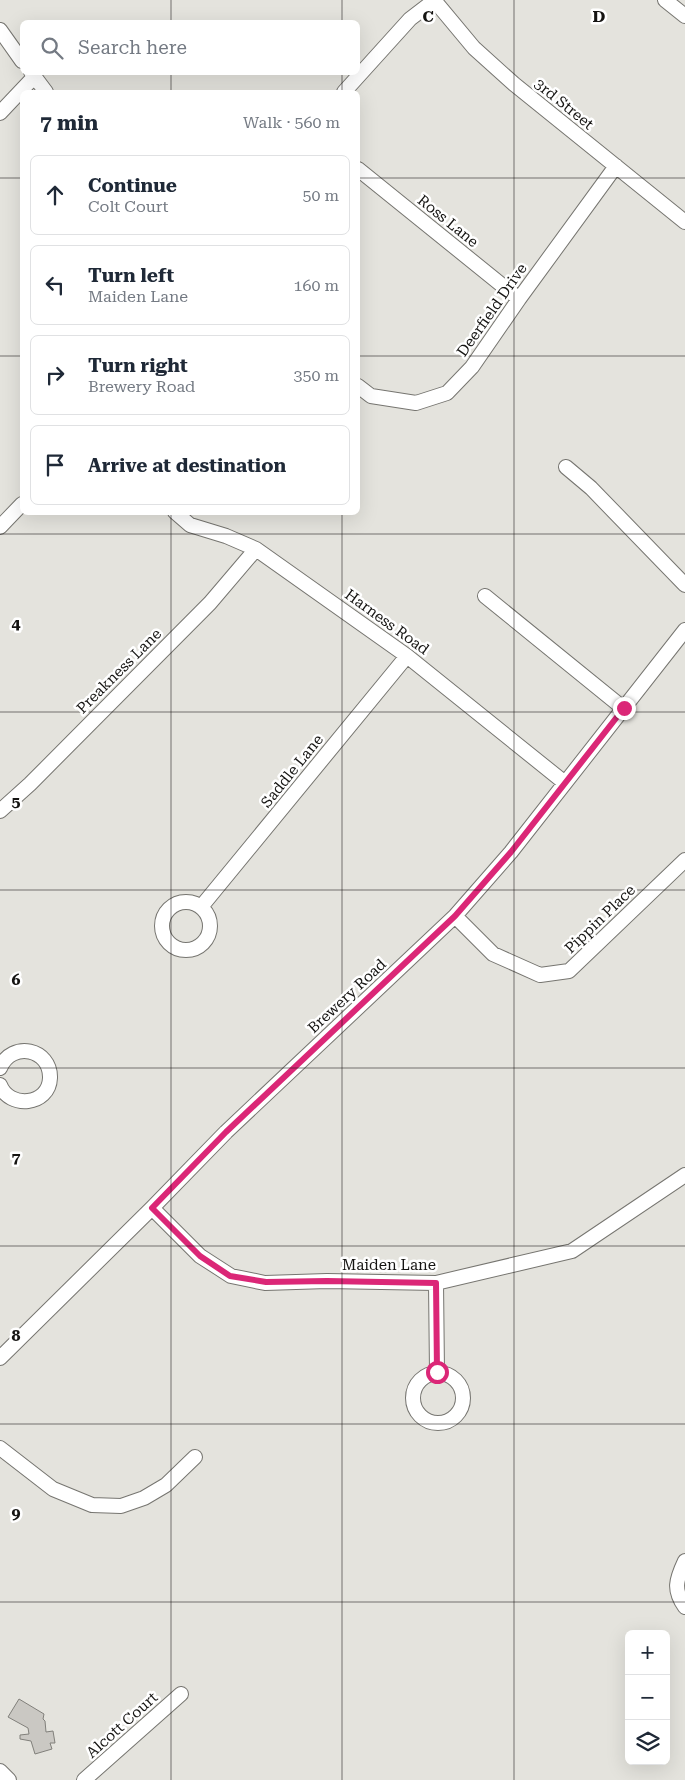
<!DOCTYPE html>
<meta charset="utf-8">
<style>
:root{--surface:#fff;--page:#f2f2f3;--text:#1f2937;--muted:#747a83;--line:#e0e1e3}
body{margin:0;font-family:"Roboto Serif",serif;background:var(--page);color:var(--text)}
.controls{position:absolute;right:15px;bottom:15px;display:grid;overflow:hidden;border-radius:8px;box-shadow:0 5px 20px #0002}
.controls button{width:45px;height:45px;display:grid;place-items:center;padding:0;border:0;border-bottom:1px solid var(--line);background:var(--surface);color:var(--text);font:25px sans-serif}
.stop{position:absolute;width:15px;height:15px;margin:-11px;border:4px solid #db2777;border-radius:50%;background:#fff}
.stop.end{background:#db2777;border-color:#fff;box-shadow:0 1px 5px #0008}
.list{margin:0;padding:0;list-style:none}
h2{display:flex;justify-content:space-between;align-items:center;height:65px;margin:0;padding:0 20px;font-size:21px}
h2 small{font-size:16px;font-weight:400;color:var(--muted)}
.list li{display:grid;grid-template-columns:32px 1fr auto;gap:15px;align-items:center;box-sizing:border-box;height:80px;margin:0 10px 10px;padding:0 10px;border:1px solid var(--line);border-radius:8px}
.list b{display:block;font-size:19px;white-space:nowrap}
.list p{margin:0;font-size:16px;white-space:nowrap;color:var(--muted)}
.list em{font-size:16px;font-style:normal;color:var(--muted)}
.icon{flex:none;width:28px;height:28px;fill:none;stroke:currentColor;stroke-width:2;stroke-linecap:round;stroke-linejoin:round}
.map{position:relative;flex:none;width:685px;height:1780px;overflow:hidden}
.search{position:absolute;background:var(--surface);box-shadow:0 5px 20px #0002;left:20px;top:20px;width:340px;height:55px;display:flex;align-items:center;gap:12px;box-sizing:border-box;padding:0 18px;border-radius:8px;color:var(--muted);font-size:19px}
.panel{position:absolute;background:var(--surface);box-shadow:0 5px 20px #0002;left:20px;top:90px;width:340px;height:425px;border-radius:8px}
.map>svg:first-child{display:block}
.building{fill:#cac8c3;stroke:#81807b}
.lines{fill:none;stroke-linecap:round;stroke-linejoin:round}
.minor-casing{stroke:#767570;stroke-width:16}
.minor{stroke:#fff;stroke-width:14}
.route{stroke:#db2777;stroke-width:6}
.grid{fill:none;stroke:#151412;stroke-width:1;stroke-opacity:0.55}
.labels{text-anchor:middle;stroke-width:5;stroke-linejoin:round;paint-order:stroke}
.street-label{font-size:15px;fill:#151412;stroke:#fff}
.grid-label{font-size:16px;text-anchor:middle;font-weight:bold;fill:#151412;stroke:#fff;stroke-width:5;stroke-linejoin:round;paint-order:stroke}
</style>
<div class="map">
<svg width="685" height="1780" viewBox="0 0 685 1780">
<rect width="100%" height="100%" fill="#e4e3dd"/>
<path class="building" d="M19,1699l25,15 -1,5 2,2 1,11 7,-1 2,12h-5l2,6 -17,5 -4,-13 -11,-2v-4l9,-1 -1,-6 -20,-11z"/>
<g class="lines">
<defs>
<path id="minor" d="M434,0l40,48 40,36 171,138
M665,0l20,16
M0,30l22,31
M31,72l15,20
M344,92l66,-73 25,-19
M0,113l34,-36
M358,169l161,130
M358,386l13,10 45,7 31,-10 25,-26 47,-68 97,-133
M566,467l25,21 94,97
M175,512l15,13 36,11 30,13 151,107 158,127
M0,527l22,-23
M485,596l138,112
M0,811l30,-27 180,-181 46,-54
M162 926a24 24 0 1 1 48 0a24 24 0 1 1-48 0Z
M201,907l206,-251
M455,916l38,38 47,21 29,-4 116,-111
M0,1068c12,-28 51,-19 50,10 -1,28 -41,31 -50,7
M152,1208l48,48 31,20 34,7 62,-2 109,2 136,-32 113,-76
M436,1283l1,89
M0,1358l152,-150 74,-76 229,-216 56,-64 174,-222
M413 1398a25 25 0 1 1 50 0a25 25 0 1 1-50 0Z
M0,1448l53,41 39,16 29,1 23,-8 22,-13 29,-28
M685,1561c-9,19 -12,29 0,46
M0,1771l9,9
M84,1780l97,-86"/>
</defs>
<use href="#minor" class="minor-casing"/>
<use href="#minor" class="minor"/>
</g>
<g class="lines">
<path class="route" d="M437,1372l-1,-89 -109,-2 -61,1 -36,-6 -30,-20 -48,-48 74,-76 229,-216 56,-64 113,-144"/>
</g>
<path class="grid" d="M171,0v22M342,0v22M514,0v1780M171,72v20M342,72v20M0,178h22M358,178h327M0,356h22M358,356h327M171,512v1268M342,512v1268M0,534h685M0,712h685M0,890h685M0,1068h685M0,1246h685M0,1424h685M0,1602h685"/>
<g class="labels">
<g class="street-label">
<text transform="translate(564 104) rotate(39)" y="5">3rd Street</text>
<text transform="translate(448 221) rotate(39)" y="5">Ross Lane</text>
<text transform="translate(492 310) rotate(-55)" y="5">Deerfield Drive</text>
<text transform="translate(387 622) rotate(36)" y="5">Harness Road</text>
<text transform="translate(119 671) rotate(-45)" y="5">Preakness Lane</text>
<text transform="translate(292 771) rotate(-51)" y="5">Saddle Lane</text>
<text transform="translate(600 919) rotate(-44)" y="5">Pippin Place</text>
<text transform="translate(347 996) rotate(-43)" y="5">Brewery Road</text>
<text x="389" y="1270">Maiden Lane</text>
<text transform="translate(122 1725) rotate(-42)" y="5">Alcott Court</text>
</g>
</g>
<g class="grid-label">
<text x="428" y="22">C</text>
<text x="599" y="22">D</text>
<text x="16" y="629">4</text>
<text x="16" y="807">5</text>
<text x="16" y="985">6</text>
<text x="16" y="1163">7</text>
<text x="16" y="1341">8</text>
<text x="16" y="1519">9</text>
</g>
</svg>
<div class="controls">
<button>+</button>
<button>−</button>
<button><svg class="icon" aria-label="layers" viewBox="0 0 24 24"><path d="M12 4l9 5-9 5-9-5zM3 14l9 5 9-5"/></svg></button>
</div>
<div class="stop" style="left:437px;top:1372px"></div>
<div class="stop end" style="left:624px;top:708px"></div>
<div class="search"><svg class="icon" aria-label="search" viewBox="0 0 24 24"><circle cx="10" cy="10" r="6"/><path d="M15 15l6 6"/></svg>Search here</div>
<section class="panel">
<h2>7 min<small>Walk · 560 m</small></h2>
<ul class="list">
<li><svg class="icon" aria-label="ahead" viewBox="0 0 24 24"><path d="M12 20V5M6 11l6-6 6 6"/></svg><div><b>Continue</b><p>Colt Court</p></div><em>50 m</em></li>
<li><svg class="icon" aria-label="left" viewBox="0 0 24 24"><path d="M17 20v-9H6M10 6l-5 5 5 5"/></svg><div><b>Turn left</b><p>Maiden Lane</p></div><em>160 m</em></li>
<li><svg class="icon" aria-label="right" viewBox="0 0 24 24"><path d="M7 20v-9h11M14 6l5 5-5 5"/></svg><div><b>Turn right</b><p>Brewery Road</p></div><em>350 m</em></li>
<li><svg class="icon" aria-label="arrive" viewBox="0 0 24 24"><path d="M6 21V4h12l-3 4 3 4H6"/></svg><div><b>Arrive at destination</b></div></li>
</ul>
</section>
</div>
